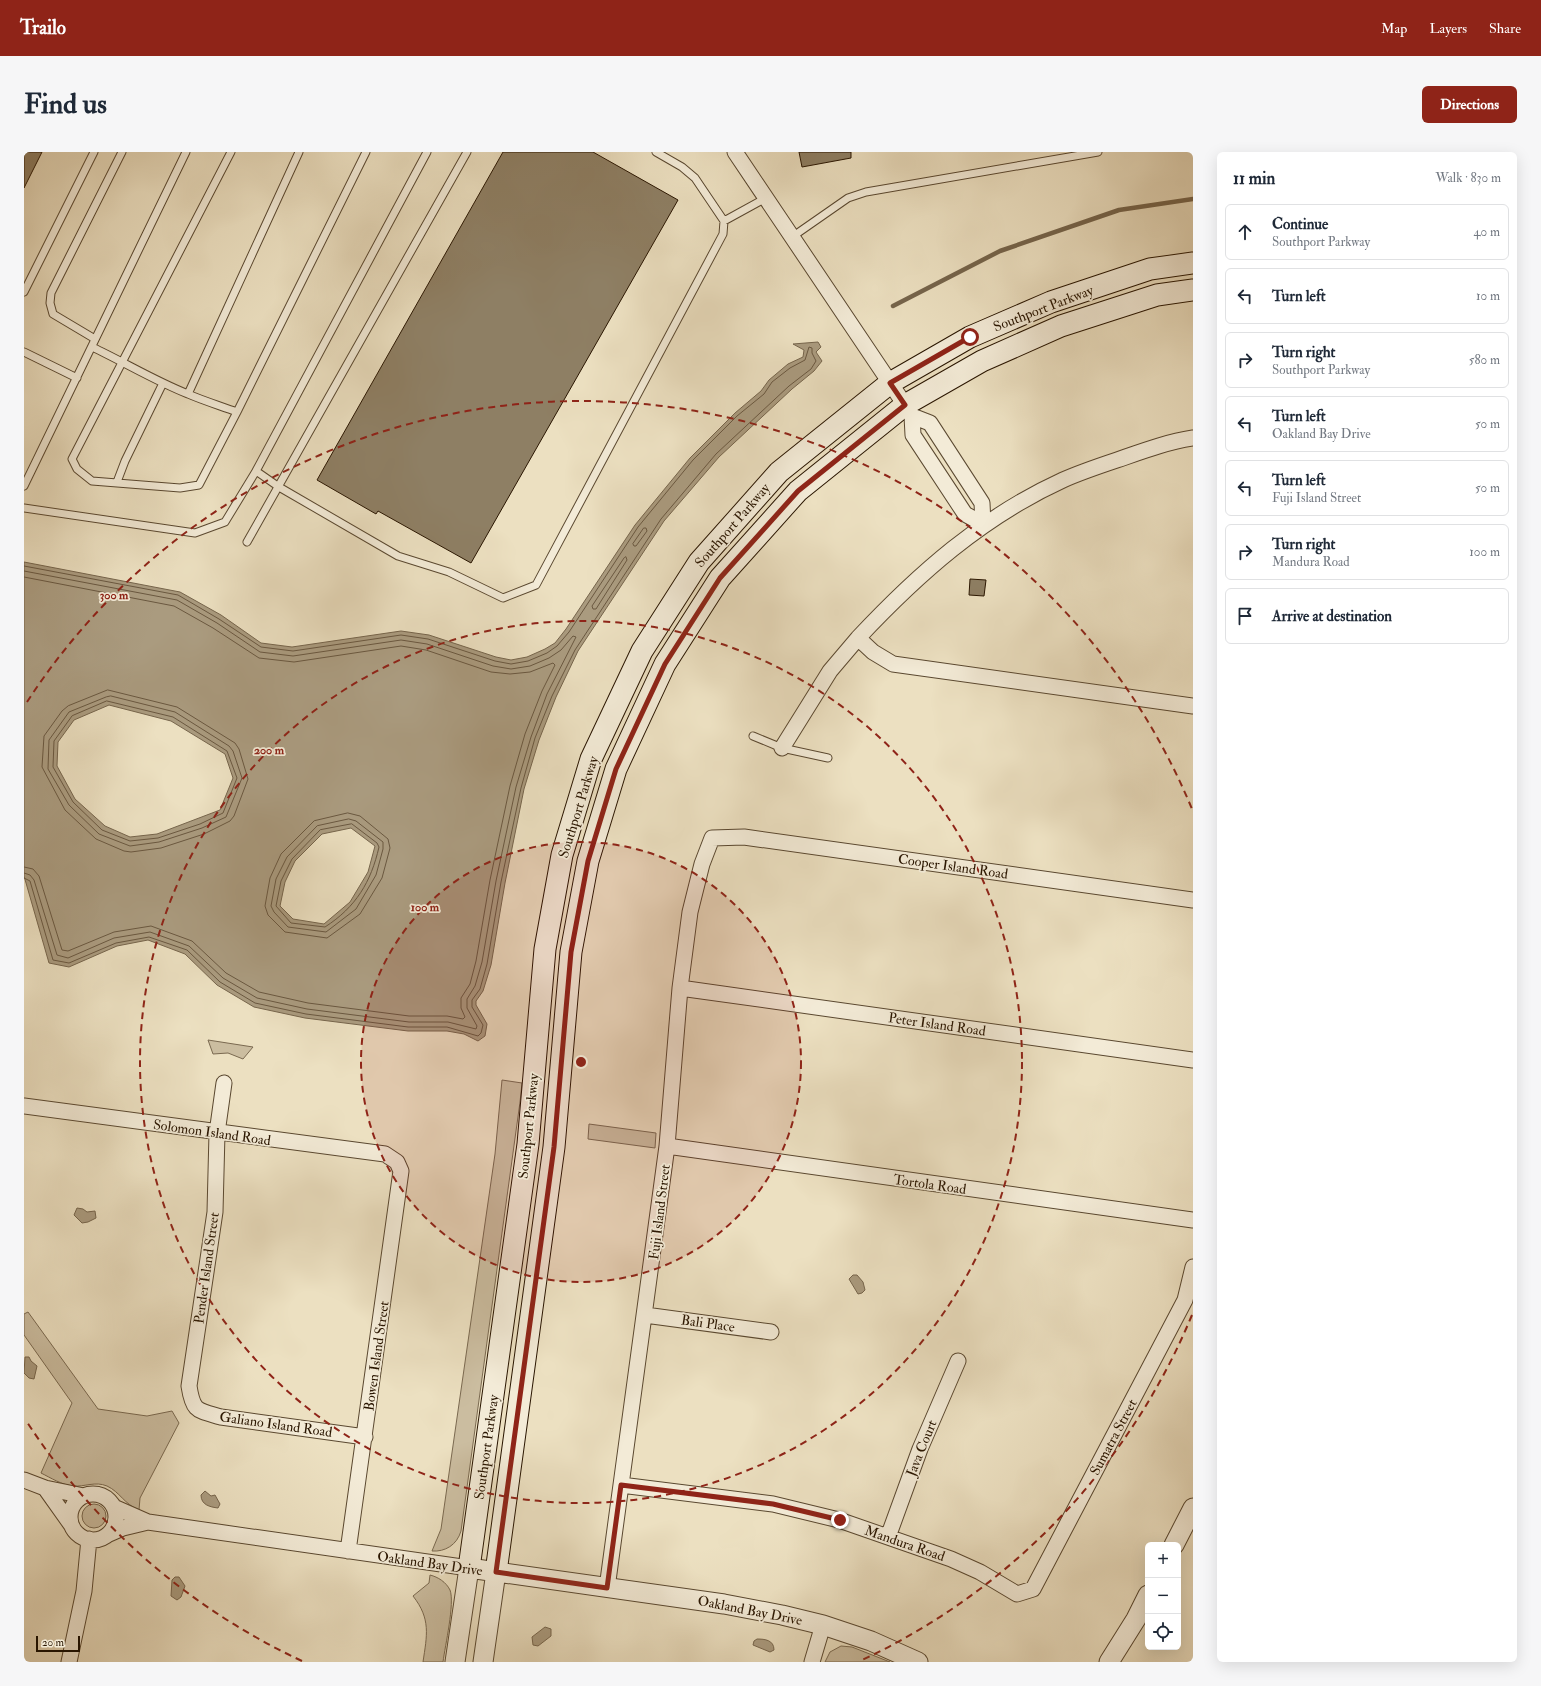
<!DOCTYPE html>
<meta charset="utf-8">
<style>
:root{--surface:#fff;--page:#f6f6f7;--text:#1f2937;--muted:#747a83;--line:#e0e1e3;--accent:#8f2418}
body{margin:0;font-family:"IM FELL Double Pica",serif;background:var(--page);color:var(--text)}
.controls{position:absolute;right:12px;bottom:12px;display:grid;overflow:hidden;border-radius:6px;box-shadow:0 4px 16px #0002}
.controls button{width:36px;height:36px;display:grid;place-items:center;padding:0;border:0;border-bottom:1px solid var(--line);background:var(--surface);color:var(--text);font:20px sans-serif}
.scale{position:absolute;left:12px;bottom:10px;width:44px;box-sizing:border-box;padding-left:4px;border:2px solid #291500;border-top:0;font-size:11px;line-height:14px;white-space:nowrap;color:#291500;-webkit-text-stroke:3px #f3ebd7;paint-order:stroke}
.stop{position:absolute;width:12px;height:12px;margin:-9px;border:3px solid #8f2418;border-radius:50%;background:#fff}
.stop.end{background:#8f2418;border-color:#fff;box-shadow:0 1px 4px #0008}
.list{margin:0;padding:0;list-style:none}
h2{display:flex;justify-content:space-between;align-items:center;height:52px;margin:0;padding:0 16px;font-size:17px}
h2 small{font-size:13px;font-weight:400;color:var(--muted)}
.list li{display:grid;grid-template-columns:26px 1fr auto;gap:12px;align-items:center;box-sizing:border-box;height:56px;margin:0 8px 8px;padding:0 8px;border:1px solid var(--line);border-radius:6px}
.list b{display:block;font-size:15px;white-space:nowrap}
.list p{margin:0;font-size:13px;white-space:nowrap;color:var(--muted)}
.list em{font-size:13px;font-style:normal;color:var(--muted)}
.icon{flex:none;width:22px;height:22px;fill:none;stroke:currentColor;stroke-width:2;stroke-linecap:round;stroke-linejoin:round}
.map{position:relative;flex:none;width:1169px;height:1510px;overflow:hidden;border-radius:6px}
header{display:flex;align-items:center;gap:24px;box-sizing:border-box;height:56px;padding:0 20px;background:var(--accent);color:#fff}
header strong{font-size:19px}
nav{display:flex;gap:22px;margin-inline-start:auto;font-size:14px}
.intro{display:flex;align-items:center;justify-content:space-between;box-sizing:border-box;height:96px;padding:0 24px}
h1{margin:0;font-size:28px}
.button{padding:10px 18px;border-radius:6px;background:var(--accent);color:#fff;font-size:14px;font-weight:700}
main{display:flex;gap:24px;padding:0 24px}
aside{flex:1;background:var(--surface);border-radius:6px;box-shadow:0 4px 16px #0002}
.map>svg:first-child{display:block}
.green{fill:#cbbda0;stroke:#7a6950}
.water{fill:#aa9b7f;stroke:#76654c;fill-rule:evenodd}
.lines{fill:none;stroke-linecap:round;stroke-linejoin:round}
.shore{stroke:#6a5840;stroke-width:1}
.stream{stroke:#76654c;stroke-width:4.5}
.building{fill:#8e7f64;stroke:#291500}
.service-casing{stroke:#5a4830;stroke-width:9}
.minor-casing{stroke:#5a4830;stroke-width:17}
.tertiary-casing{stroke:#5a4830;stroke-width:21}
.secondary-casing{stroke:#291500;stroke-width:23}
.service{stroke:#f3ebd7;stroke-width:7}
.minor{stroke:#f3ebd7;stroke-width:15}
.tertiary{stroke:#f3ebd7;stroke-width:19}
.secondary{stroke:#f3ebd7;stroke-width:21}
.route{stroke:#8f2418;stroke-width:5}
.ring{fill:none;stroke:#8f2418;stroke-width:2;stroke-dasharray:7 5}
.labels{text-anchor:middle;stroke-width:3.5;stroke-linejoin:round;paint-order:stroke}
.street-label{font-size:14px;fill:#291500;stroke:#f3ebd7}
.centre{fill:#8f2418;stroke:#f3ebd7;stroke-width:2}
.ring-label{font-size:12px;text-anchor:middle;font-weight:bold;fill:#8f2418;stroke:#f3ebd7;stroke-width:3.5;stroke-linejoin:round;paint-order:stroke}
</style>
<header>
<strong>Trailo</strong>
<nav><a>Map</a><a>Layers</a><a>Share</a></nav>
</header>
<div class="intro"><h1>Find us</h1><a class="button">Directions</a></div>
<main>
<div class="map">
<svg width="1169" height="1510" viewBox="0 0 1169 1510">
<rect width="100%" height="100%" fill="#ece0c1"/>
<filter id="stains"><feTurbulence type="fractalNoise" baseFrequency=".005" numOctaves="4"/><feColorMatrix values="0 0 0 0 .2 0 0 0 0 .09 0 0 0 0 .02 0 0 0 .5 -.17"/></filter>
<radialGradient id="worn" r=".72"><stop offset=".6" stop-color="#630" stop-opacity="0"/><stop offset="1" stop-color="#630" stop-opacity=".3"/></radialGradient>
<path class="green" d="M184,888l45,7 -10,12 -15,-6 -15,1z
M478,928l20,3 -2,19 -59,429c-4,14 -16,21 -29,20l9,-22 54,-375z
M565,972l67,9 -1,15 -67,-9z
M4,1160l70,97 49,7 25,-5 7,12 -39,75 -1,12c-15,-6 -19,-18 -32,-24 -12,-5 -22,1 -34,0 -11,-1 -22,-8 -32,-13l31,-70 -48,-68v-21z
M58 1364a12 12 0 1 1 24 0a12 12 0 1 1-24 0Z
M406,1423c8,2 16,7 20,15 5,13 -5,56 -7,72h-20c4,-27 8,-43 -10,-66l16,-13z
M817,1494l11,1 38,15h-65l5,-10z"/>
<path class="water" d="M794,190l3,5 -5,5 6,9 -8,10 -22,18 -73,68 -55,64 -86,130 -22,46 -17,43 -15,49 -19,94 -14,82 -8,26 -7,10v4l11,19 -2,12 -7,5 -14,-7 -17,-3h-39l-103,-13 -51,-11 -37,-22 -32,-31 -37,-14 -31,6 -48,21 -20,-4 -25,-87v-314l156,30 41,23 40,28 31,4 109,-16 28,4 67,22 15,3 16,-3 18,-8 10,-6 11,-14 69,-104 55,-67 45,-45 26,-22 8,-11 19,-16 15,-7 1,-7 -11,-6zM85,553l62,16 54,33 8,24 -13,32 -63,24 -27,3 -25,-11 -30,-27 -18,-33 1,-24 16,-22zM327,676l24,18 -7,26 -18,30 -26,22 -31,-5 -13,-13 5,-24 10,-21 27,-27z
M53,1056l6,1 4,3 8,-1 1,7 -8,4 -6,1 -8,-8z
M829,1123h4l6,7 2,8 -3,3 -4,1 -9,-15z
M1,1205h4l2,4 6,5 -3,13 -5,-1 -5,-5z
M181,1339l6,5 4,-1 5,9 -2,4c-8,-1 -17,-3 -17,-13z
M151,1425h4l6,9 -4,11 -4,3 -6,-4 1,-16z
M521,1475l6,2v7l-13,10 -5,-1 -1,-8z
M733,1487c8,0 17,1 17,11l-4,2 -17,-7 1,-4z"/>
<g class="lines">
<path class="shore" d="M620,376h2l1,3 -11,15h-2l-1,-2z
M602,405l1,3 -31,49h-3l-1,-3 32,-48z
M0,414l154,29 41,24 42,28 32,4 108,-16 27,4 67,22 16,3 17,-3 19,-8 10,-7 12,-14 69,-105 55,-67 44,-44 27,-22 8,-12 18,-14 15,-8 4,-13 3,1v5l4,8 -5,8 -22,17 -73,68 -55,65 -86,131 -23,46 -17,42 -14,50 -20,94 -14,82 -7,25 -8,11v7l11,18 -2,8 -3,3 -31,-9h-39l-102,-13 -51,-11 -35,-21 -33,-32 -38,-13 -33,6 -47,20 -16,-3 -23,-79 -6,-3
M0,419l153,29 40,23 43,29 33,4 108,-16 26,4 66,22 18,3 19,-3 19,-8 12,-8 12,-14 3,1 -29,57 -16,43 -15,50 -20,94 -14,81 -7,24 -8,13v9l10,18 -1,3 -28,-7h-39l-102,-13 -50,-11 -34,-20 -34,-32 -39,-14 -36,6 -46,20 -11,-3 -23,-75 -4,-5 -6,-2
M0,425l150,29 39,22 46,30 35,4 107,-16 25,4 65,22 19,2 20,-2 23,-9 2,2 -13,26 -17,43 -15,52 -20,94 -14,81 -6,23 -9,14v10l4,9 -2,2 -16,-3h-38l-101,-13 -49,-11 -33,-19 -34,-32 -41,-15 -37,6 -46,19 -6,-1 -23,-74 -6,-7 -9,-2
M84,538l69,17 58,36 4,6 9,30 -14,37 -4,5 -26,13 -43,14 -30,4 -7,-1 -28,-12 -31,-29 -23,-43 2,-31 18,-25 6,-5z
M87,544l64,16 54,34 4,5 9,27 -16,39 -24,11 -43,14 -29,4 -31,-12 -30,-29 -21,-36 1,-29 20,-28 37,-15z
M83,549l66,16 54,34 10,27 -14,35 -23,11 -42,14 -28,3 -28,-11 -29,-28 -20,-35 1,-26 18,-25z
M324,661l12,3 28,23 2,9 -8,30 -22,36 -33,24 -42,-6 -17,-17 -3,-9 5,-28 11,-24 33,-33z
M325,667l7,2 27,21v7l-7,26 -20,34 -30,23 -38,-5 -14,-15 -3,-6 5,-27 11,-22 30,-31z
M328,672l25,19 2,4c-8,35 -23,60 -54,80l-34,-4 -15,-17 5,-25 11,-22 28,-29z"/>
<path class="stream" d="M869,154l107,-55 119,-41 74,-11"/>
</g>
<path class="building" d="M0,0h18l-18,36z
M479,0h90l85,48 -207,363 -93,-52 -2,3 -59,-34z
M775,0h52v6l-49,9z
M946,427l16,1 -2,16 -15,-1z"/>
<g class="lines">
<defs>
<path id="service" d="M403,0l-171,319 23,16 119,69 51,16 54,26 33,-13 187,-351 1,-13 -29,-43 -13,-11 -26,-15
M700,69l42,-23
M768,85l56,-39 18,-6 232,-40
M0,140l70,-140
M71,187l-42,-25 -3,-11 1,-10 71,-141
M68,195c32,15 63,34 96,47 16,7 33,12 49,18l-38,73 -19,3 -88,-7 -15,-12 -5,-10 159,-307
M0,200l53,26
M164,242l111,-242
M213,260l129,-260
M93,330l8,-21 38,-78
M0,334l162,-334
M0,356l171,25 30,-11 31,-51
M223,390l220,-390
M729,584l29,12 46,10"/>
<path id="minor" d="M711,0l170,253 7,11 1,19 52,79 18,10
M888,264l18,7 52,80 1,21
M834,486c60,-64 124,-121 205,-158 18,-8 36,-14 54,-20 26,-9 50,-18 76,-22
M758,596l48,-77 28,-33 15,14 20,12 300,42
M656,836l513,72
M200,931l-7,50 -2,79 -26,174c4,26 8,24 32,31l144,20
M0,954l361,48 12,8 4,9 -53,380
M643,994l526,74
M621,1163l126,17
M0,1328l21,8 39,8
M597,1333l152,19 66,16 112,39 29,13 37,22 16,-5 152,-289 8,-33
M21,1336l27,38
M46 1365a23 23 0 1 1 46 0a23 23 0 1 1-46 0Z
M90,1355l34,15 321,46
M83,1383l16,-7 25,-6
M864,1385l32,-88 38,-88
M583,1436l60,-442 13,-158 10,-76 12,-48 10,-26 32,-1 449,63
M45,1510l15,-71 5,-52
M788,1510l11,-37"/>
<path id="tertiary" d="M1150,1393l19,-37
M431,1510l14,-94 255,36 58,11 41,10 48,16 47,21
M459,1510l13,-90
M1085,1510l27,-43 12,-24"/>
<path id="secondary" d="M445,1416l59,-424 17,-195 17,-94 29,-96 51,-108 57,-89 80,-90 111,-89 80,-46 81,-35 99,-33 43,-6
M472,1420l58,-425 17,-195 17,-91 28,-92 49,-105 55,-86 78,-87 107,-86 77,-44 79,-35 96,-31 36,-5"/>
</defs>
<use href="#service" class="service-casing"/>
<use href="#minor" class="minor-casing"/>
<use href="#tertiary" class="tertiary-casing"/>
<use href="#secondary" class="secondary-casing"/>
<use href="#service" class="service"/>
<use href="#minor" class="minor"/>
<use href="#tertiary" class="tertiary"/>
<use href="#secondary" class="secondary"/>
</g>
<g class="lines">
<path class="route" d="M816,1368l-67,-16 -152,-19 -14,103 -111,-16 58,-425 17,-195 17,-91 28,-92 49,-105 55,-86 78,-87 107,-86 -15,-22 80,-46"/>
</g>
<circle cx="557" cy="910" r="220" fill="#8f2418" fill-opacity=".12"/>
<g class="ring">
<circle cx="557" cy="910" r="220"/>
<circle cx="557" cy="910" r="441"/>
<path d="M1168 1163A661 661 0 0 1 836 1509M278 1509A661 661 0 0 1 3 1270M3 550A661 661 0 0 1 1168 657"/>
</g>
<g class="labels">
<g class="street-label">
<text transform="translate(1019 156) rotate(-21)" y="5">Southport Parkway</text>
<text transform="translate(708 373) rotate(-49)" y="5">Southport Parkway</text>
<text transform="translate(554 655) rotate(-73)" y="5">Southport Parkway</text>
<text transform="translate(929 714) rotate(8)" y="5">Cooper Island Road</text>
<text transform="translate(913 872) rotate(8)" y="5">Peter Island Road</text>
<text transform="translate(504 974) rotate(-84)" y="5">Southport Parkway</text>
<text transform="translate(188 980) rotate(8)" y="5">Solomon Island Road</text>
<text transform="translate(906 1032) rotate(8)" y="5">Tortola Road</text>
<text transform="translate(635 1060) rotate(-83)" y="5">Fuji Island Street</text>
<text transform="translate(182 1116) rotate(-82)" y="5">Pender Island Street</text>
<text transform="translate(684 1171) rotate(8)" y="5">Bali Place</text>
<text transform="translate(352 1204) rotate(-82)" y="5">Bowen Island Street</text>
<text transform="translate(252 1272) rotate(8)" y="5">Galiano Island Road</text>
<text transform="translate(1089 1285) rotate(-62)" y="5">Sumatra Street</text>
<text transform="translate(462 1295) rotate(-82)" y="5">Southport Parkway</text>
<text transform="translate(897 1296) rotate(-68)" y="5">Java Court</text>
<text transform="translate(881 1391) rotate(19)" y="5">Mandura Road</text>
<text transform="translate(406 1411) rotate(8)" y="5">Oakland Bay Drive</text>
<text transform="translate(726 1458) rotate(11)" y="5">Oakland Bay Drive</text>
</g>
</g>
<circle cx="557" cy="910" r="6" class="centre"/>
<g class="ring-label">
<text x="90" y="447">300 m</text>
<text x="245" y="602">200 m</text>
<text x="401" y="759">100 m</text>
</g>
<rect width="100%" height="100%" filter="url(#stains)"/>
<rect width="100%" height="100%" fill="url(#worn)"/>
</svg>
<div class="controls">
<button>+</button>
<button>−</button>
<button><svg class="icon" aria-label="locate" viewBox="0 0 24 24"><circle cx="12" cy="12" r="6"/><path d="M12 2v4M12 18v4M2 12h4M18 12h4"/></svg></button>
</div>
<div class="scale">20 m</div>
<div class="stop" style="left:946px;top:185px"></div>
<div class="stop end" style="left:816px;top:1368px"></div>
</div>
<aside>
<h2>11 min<small>Walk · 830 m</small></h2>
<ul class="list">
<li><svg class="icon" aria-label="ahead" viewBox="0 0 24 24"><path d="M12 20V5M6 11l6-6 6 6"/></svg><div><b>Continue</b><p>Southport Parkway</p></div><em>40 m</em></li>
<li><svg class="icon" aria-label="left" viewBox="0 0 24 24"><path d="M17 20v-9H6M10 6l-5 5 5 5"/></svg><div><b>Turn left</b></div><em>10 m</em></li>
<li><svg class="icon" aria-label="right" viewBox="0 0 24 24"><path d="M7 20v-9h11M14 6l5 5-5 5"/></svg><div><b>Turn right</b><p>Southport Parkway</p></div><em>580 m</em></li>
<li><svg class="icon" aria-label="left" viewBox="0 0 24 24"><path d="M17 20v-9H6M10 6l-5 5 5 5"/></svg><div><b>Turn left</b><p>Oakland Bay Drive</p></div><em>50 m</em></li>
<li><svg class="icon" aria-label="left" viewBox="0 0 24 24"><path d="M17 20v-9H6M10 6l-5 5 5 5"/></svg><div><b>Turn left</b><p>Fuji Island Street</p></div><em>50 m</em></li>
<li><svg class="icon" aria-label="right" viewBox="0 0 24 24"><path d="M7 20v-9h11M14 6l5 5-5 5"/></svg><div><b>Turn right</b><p>Mandura Road</p></div><em>100 m</em></li>
<li><svg class="icon" aria-label="arrive" viewBox="0 0 24 24"><path d="M6 21V4h12l-3 4 3 4H6"/></svg><div><b>Arrive at destination</b></div></li>
</ul>
</aside>
</main>
